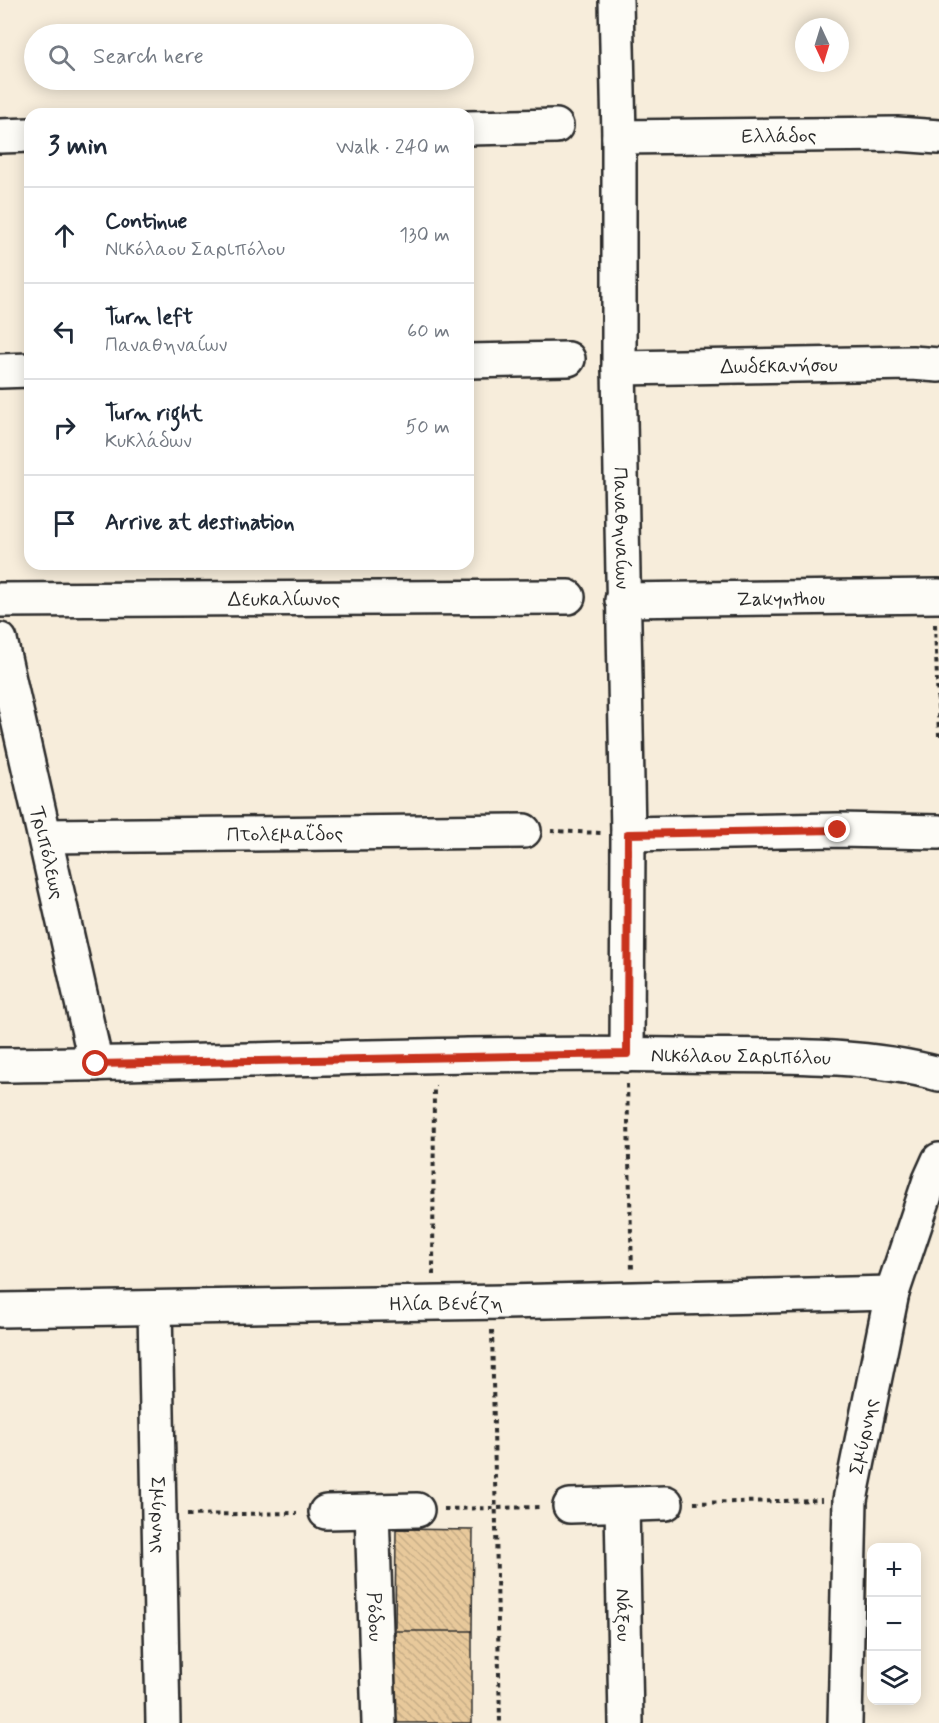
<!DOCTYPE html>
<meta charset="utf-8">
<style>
:root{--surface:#fff;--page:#f6f6f7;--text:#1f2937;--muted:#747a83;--line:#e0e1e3}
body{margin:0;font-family:Mynerve,sans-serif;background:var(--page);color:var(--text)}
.controls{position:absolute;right:18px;bottom:18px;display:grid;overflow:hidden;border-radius:12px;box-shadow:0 3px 15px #0003}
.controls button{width:54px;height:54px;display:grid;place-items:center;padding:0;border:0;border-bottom:2px solid var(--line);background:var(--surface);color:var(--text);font:30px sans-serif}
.compass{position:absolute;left:795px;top:18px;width:54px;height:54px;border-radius:50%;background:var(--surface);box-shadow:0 3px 15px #0003;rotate:176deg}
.stop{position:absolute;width:18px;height:18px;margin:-14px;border:4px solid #c8321e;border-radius:50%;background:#fff}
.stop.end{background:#c8321e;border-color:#fff;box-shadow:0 2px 6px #0008}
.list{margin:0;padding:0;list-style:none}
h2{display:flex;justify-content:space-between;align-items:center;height:78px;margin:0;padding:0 24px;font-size:26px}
h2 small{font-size:20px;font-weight:400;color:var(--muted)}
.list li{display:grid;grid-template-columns:39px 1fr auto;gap:18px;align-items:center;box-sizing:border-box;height:96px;padding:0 24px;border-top:2px solid var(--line)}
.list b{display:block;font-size:22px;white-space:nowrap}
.list p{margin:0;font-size:20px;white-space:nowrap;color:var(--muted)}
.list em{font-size:20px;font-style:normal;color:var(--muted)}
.icon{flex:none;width:33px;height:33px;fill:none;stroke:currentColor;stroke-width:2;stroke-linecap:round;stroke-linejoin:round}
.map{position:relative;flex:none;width:939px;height:1723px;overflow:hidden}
.search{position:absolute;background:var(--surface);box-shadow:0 3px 15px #0003;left:24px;top:24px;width:450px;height:66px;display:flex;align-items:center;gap:15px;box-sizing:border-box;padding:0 21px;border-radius:33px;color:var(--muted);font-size:22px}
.panel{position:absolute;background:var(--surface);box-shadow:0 3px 15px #0003;left:24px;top:108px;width:450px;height:462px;border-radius:18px}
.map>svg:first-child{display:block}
.building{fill:url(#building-back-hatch);stroke:#2b2b2b;stroke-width:1.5}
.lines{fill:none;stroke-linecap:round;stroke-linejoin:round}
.minor-casing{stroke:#2b2b2b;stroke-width:38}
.path{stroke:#2b2b2b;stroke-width:4;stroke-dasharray:4.5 4.5;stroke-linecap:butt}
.minor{stroke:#fdfcf7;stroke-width:33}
.route{stroke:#c8321e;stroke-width:8}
.labels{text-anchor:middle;stroke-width:4.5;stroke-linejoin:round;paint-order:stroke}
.street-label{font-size:20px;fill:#2b2b2b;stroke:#fdfcf7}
</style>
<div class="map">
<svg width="939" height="1723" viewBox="0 0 939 1723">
<defs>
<pattern id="building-back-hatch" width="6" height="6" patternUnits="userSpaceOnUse" patternTransform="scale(1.5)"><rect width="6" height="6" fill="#e8c99b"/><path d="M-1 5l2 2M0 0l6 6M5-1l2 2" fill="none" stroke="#c7ad86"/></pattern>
</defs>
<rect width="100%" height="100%" fill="#f7eddb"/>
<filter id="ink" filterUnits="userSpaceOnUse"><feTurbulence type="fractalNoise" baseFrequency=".0167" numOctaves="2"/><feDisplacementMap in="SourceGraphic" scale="12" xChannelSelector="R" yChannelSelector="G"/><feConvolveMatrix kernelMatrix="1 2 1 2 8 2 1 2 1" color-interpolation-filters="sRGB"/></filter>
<g filter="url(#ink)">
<path class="building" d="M396,1529l77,1 -1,101h-77z
M395,1631h77v92h-76z"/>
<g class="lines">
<defs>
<g id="minor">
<path id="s1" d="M616,0l3,137v231l9,466 -1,221"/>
<path d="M468,128l88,-2"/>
<path d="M0,136l30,-1"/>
<path id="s2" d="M619,137l278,-3 42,3"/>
<path d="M468,361l100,-2"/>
<path id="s3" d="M619,368l293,-5 27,2"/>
<path d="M0,371l30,-1"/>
<path id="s4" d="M0,600l568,-3"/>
<path id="s5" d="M622,600l317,-4"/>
<path id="s6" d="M0,640l96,424"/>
<path d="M628,834l210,-4 101,2"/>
<path id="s7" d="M45,836l479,-5"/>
<path id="s8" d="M0,1065c225,-2 451,-14 676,-10 86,2 179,-4 263,19"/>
<path id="s9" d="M155,1308l8,415"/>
<path id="s10" d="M0,1310l505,-8 387,-9"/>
<path id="s11" d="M622,1505l4,218"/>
<path d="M570,1506l96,-3"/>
<path id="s12" d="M372,1511l7,212"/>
<path d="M326,1512l91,-2"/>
<path id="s13" d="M845,1723l5,-223 42,-207 38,-113 9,-20"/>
</g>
</defs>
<use href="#minor" class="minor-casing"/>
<path class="path" d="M935,624l4,112
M551,831l50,2
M627,1084l5,187
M433,1275l1,-190
M492,1330l8,393
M694,1503l128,-3
M444,1509l98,-2
M187,1515l110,-2"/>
<use href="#minor" class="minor"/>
</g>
</g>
<g class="lines" filter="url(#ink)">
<path class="route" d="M96,1064l531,-10 1,-220 210,-4"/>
</g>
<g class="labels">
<g class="street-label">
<text dy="7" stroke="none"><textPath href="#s2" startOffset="160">Ελλάδος</textPath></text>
<text dy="7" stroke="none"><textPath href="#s3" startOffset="160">Δωδεκανήσου</textPath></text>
<text dy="7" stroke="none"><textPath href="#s1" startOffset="528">Παναθηναίων</textPath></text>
<text dy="7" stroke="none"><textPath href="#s4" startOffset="284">Δευκαλίωνος</textPath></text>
<text dy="7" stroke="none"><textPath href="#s5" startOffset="159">Zakynthou</textPath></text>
<text dy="7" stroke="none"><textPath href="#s7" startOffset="240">Πτολεμαΐδος</textPath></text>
<text dy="7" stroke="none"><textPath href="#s6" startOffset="218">Τριπόλεως</textPath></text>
<text dy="7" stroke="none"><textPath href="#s8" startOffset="741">Νικόλαου Σαριπόλου</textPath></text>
<text dy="7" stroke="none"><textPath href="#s10" startOffset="446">Ηλία Βενέζη</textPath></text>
<text dy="7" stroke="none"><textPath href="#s13" startOffset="288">Σμύρνης</textPath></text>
<text dy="7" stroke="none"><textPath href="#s9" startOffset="207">Σμύρνης</textPath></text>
<text dy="7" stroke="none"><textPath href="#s11" startOffset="110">Νάξου</textPath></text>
<text dy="7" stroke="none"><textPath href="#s12" startOffset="106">Ρόδου</textPath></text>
</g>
</g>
</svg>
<div class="controls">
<button>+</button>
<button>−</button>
<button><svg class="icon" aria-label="layers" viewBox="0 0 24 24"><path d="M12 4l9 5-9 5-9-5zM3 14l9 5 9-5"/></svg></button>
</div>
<svg class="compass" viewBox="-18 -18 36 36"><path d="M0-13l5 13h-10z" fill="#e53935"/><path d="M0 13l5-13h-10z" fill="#747a83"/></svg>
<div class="stop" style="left:96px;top:1064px"></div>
<div class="stop end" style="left:838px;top:830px"></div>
<div class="search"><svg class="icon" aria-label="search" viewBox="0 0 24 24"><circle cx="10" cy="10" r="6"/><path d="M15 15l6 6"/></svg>Search here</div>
<section class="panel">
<h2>3 min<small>Walk · 240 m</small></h2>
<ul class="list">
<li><svg class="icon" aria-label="ahead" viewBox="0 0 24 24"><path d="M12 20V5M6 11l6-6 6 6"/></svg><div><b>Continue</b><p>Νικόλαου Σαριπόλου</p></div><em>130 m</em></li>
<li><svg class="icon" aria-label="left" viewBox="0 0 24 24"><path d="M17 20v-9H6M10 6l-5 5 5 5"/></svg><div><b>Turn left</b><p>Παναθηναίων</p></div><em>60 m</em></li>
<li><svg class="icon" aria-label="right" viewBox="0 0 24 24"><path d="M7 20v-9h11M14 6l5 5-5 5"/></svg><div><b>Turn right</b><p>Κυκλάδων</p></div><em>50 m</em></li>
<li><svg class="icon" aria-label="arrive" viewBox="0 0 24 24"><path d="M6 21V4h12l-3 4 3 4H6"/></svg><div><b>Arrive at destination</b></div></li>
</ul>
</section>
</div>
